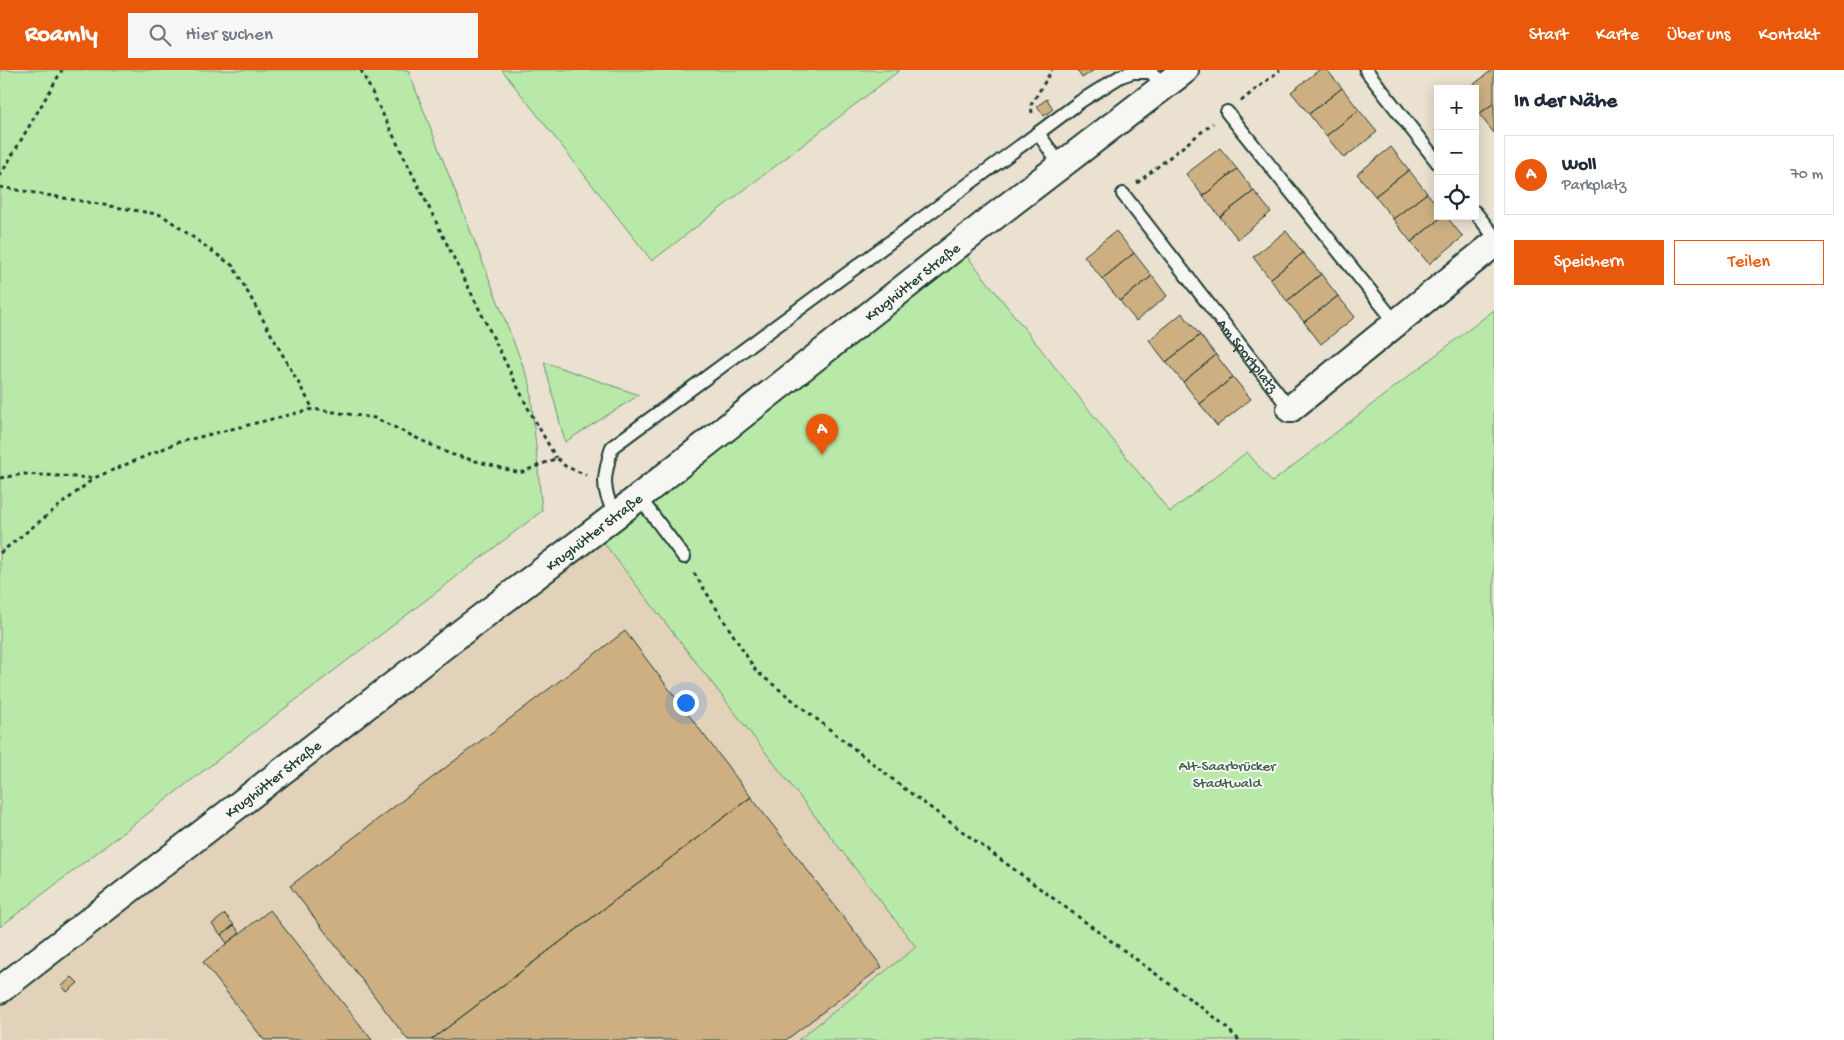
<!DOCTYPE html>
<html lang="de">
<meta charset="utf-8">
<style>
:root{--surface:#fff;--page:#f6f6f7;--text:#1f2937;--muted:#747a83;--line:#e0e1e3;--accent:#ea580c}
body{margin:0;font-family:"Gochi Hand",sans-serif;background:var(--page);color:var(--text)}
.controls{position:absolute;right:15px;top:15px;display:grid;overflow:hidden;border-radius:0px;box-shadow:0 2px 12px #0003}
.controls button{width:45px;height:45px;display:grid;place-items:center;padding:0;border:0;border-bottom:1px solid var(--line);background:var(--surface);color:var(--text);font:25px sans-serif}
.you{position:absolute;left:685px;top:632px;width:18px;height:18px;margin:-12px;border:4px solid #fff;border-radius:50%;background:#1a73e8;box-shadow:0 0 0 8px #1a73e833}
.badge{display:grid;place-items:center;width:32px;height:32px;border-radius:50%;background:var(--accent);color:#fff;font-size:16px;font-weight:700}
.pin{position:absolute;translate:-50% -41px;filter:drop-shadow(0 1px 2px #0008)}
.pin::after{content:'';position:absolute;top:26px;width:18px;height:15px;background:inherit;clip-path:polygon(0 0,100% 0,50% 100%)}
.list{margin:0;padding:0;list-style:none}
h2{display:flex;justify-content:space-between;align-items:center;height:65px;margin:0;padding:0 20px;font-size:21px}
h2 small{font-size:16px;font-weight:400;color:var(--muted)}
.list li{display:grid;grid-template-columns:32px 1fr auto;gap:15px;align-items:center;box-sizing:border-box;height:80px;margin:0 10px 10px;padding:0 10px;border:1px solid var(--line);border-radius:0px}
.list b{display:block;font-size:19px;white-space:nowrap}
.list p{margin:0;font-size:16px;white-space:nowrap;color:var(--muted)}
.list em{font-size:16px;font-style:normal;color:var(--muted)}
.actions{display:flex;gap:10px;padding:15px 20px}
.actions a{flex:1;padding:11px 0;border:1px solid var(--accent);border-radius:0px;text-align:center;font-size:18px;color:var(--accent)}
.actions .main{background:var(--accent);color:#fff}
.icon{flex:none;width:28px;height:28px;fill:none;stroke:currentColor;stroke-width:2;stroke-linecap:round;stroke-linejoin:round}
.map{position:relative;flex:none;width:1494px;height:970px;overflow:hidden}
header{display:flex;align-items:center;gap:30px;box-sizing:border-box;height:70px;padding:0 25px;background:var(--accent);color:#fff}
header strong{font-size:24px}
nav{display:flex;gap:28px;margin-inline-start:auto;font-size:18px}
.search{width:350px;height:45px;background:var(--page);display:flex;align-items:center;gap:12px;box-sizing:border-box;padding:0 18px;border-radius:0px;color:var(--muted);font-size:19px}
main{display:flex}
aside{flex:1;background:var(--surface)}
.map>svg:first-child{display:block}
.built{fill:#e1d2b9}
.green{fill:#b8e9a8;stroke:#6c936e}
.building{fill:#cdaf82;stroke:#1f3d34}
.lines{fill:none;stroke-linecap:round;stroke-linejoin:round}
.service-casing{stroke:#1f3d34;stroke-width:16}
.minor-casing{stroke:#1f3d34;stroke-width:30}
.path{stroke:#1f3d34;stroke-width:3;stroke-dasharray:4 4;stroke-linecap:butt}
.service{stroke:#f6f6f2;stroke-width:12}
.minor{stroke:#f6f6f2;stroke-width:26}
.labels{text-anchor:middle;stroke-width:4;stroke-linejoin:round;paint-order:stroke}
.street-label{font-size:15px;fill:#1f3d34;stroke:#f6f6f2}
.park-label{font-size:15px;fill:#3e5f4b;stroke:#f6f6f2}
</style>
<header>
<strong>Roamly</strong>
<div class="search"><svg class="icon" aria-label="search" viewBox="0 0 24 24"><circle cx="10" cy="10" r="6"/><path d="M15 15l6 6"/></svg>Hier suchen</div>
<nav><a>Start</a><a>Karte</a><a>Über uns</a><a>Kontakt</a></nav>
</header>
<main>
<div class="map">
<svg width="1494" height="970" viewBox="0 0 1494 970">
<rect width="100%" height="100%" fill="#eae1d0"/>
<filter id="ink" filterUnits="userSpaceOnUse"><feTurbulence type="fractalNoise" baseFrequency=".02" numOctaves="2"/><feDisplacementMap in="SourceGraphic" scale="10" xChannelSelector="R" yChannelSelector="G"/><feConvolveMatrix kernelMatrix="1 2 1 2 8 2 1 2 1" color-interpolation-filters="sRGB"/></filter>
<g filter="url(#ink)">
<path class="built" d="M593,459l324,418 -119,93h-798v-34z"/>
<path class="green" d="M0,0h408l122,314 12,127 -542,416z
M502,0h398l-248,191z
M963,181l207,261 77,-60 25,30 222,-172v730h-696l118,-93 -323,-418z
M544,292l95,33 -74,47z"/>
<path class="building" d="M1077,0h17l-12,8z
M1319,0h8l15,18 -33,26 -18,-22z
M1492,0h2v33l-15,11 -4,-5v-20h-7z
M1342,18l17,22 -33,26 -17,-22z
M1047,29l6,10 -9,7 -7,-10z
M1494,33v30l-15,-19z
M1359,40l18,22 -33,26 -18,-22z
M1391,77l18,23 -34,26 -18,-22z
M1220,78l17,21 -34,27 -17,-22z
M1237,99l17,22 -34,26 -17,-21z
M1409,100l18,23 -34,26 -18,-23z
M1254,121l17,21 -33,27 -18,-22z
M1427,123l11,13v10h5l-32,26 -18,-23z
M1443,146h3l17,21 -34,27 -18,-22z
M1116,161l18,22 -32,26 -18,-23z
M1286,161l17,22 -33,26 -17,-22z
M1134,183l18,23 -32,25 -18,-22z
M1303,183l18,21 -34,27 -17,-22z
M1321,204l17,22 -34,26 -17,-21z
M1152,206l15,20 -31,25 -16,-20z
M1338,226l17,21 -34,27 -17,-22z
M1182,243l18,22 -34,27 -17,-22z
M1200,265l16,20 -33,27 -17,-20z
M1216,285l17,22 -33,27 -17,-22z
M1233,307l18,22 -34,27 -17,-22z
M625,561l126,166 -320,243h-23l-118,-154z
M751,727l131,170 -96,73h-355z
M270,840l102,130h-108l-61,-78z
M225,844l9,11 -13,10 -9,-11z
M234,855l6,8 -13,10 -6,-8z
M72,907l6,6 -11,9 -5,-6z"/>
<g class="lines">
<defs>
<g id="service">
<path d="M1366,0l72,93"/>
<path d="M1227,42l169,211"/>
<path d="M1038,63l43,-32 40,-25 12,-4h17l16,13"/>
<path id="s1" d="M1123,124l167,215"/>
<path d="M1475,142l19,24"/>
<path d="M639,427l45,60"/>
<path d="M616,445c-16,-26 -12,-40 -4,-68l426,-314 23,33"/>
</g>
<g id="minor">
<path d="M1290,339l204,-165"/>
<path id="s2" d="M0,920l454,-352 162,-123 375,-296 194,-149"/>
</g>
</defs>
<use href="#service" class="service-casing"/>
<use href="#minor" class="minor-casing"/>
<path class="path" d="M361,0l167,338 28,50
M1241,31l39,-31
M1032,43l-1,-8 21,-35
M0,106l62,-106
M1137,113l76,-60
M0,117l162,28 71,51 80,143
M0,408l24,-4 70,4 85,-36 134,-33 62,9 75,36 70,19 37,-15 8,8 21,9
M0,483l93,-74
M694,503l62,98 149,118 312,230 22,21"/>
<use href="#service" class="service"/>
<use href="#minor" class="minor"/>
</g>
</g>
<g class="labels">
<g class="street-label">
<text dy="5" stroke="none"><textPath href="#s2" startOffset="1155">Krughütter Straße</textPath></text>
<text dy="5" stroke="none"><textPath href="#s1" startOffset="204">Am Sportplatz</textPath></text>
<text dy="5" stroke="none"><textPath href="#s2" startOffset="750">Krughütter Straße</textPath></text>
<text dy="5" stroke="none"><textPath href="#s2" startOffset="345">Krughütter Straße</textPath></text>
</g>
<g class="park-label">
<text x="1227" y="700">Alt-Saarbrücker<tspan x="1227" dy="17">Stadtwald</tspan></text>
</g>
</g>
</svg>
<div class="controls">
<button>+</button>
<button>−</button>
<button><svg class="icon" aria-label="locate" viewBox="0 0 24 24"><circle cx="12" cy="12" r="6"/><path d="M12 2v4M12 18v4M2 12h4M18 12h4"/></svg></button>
</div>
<div class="you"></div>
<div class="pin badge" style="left:822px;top:385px">A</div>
</div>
<aside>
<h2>In der Nähe<small></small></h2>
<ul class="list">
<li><span class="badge">A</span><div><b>Woll</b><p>Parkplatz</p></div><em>70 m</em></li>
</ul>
<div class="actions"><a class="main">Speichern</a><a>Teilen</a></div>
</aside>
</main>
